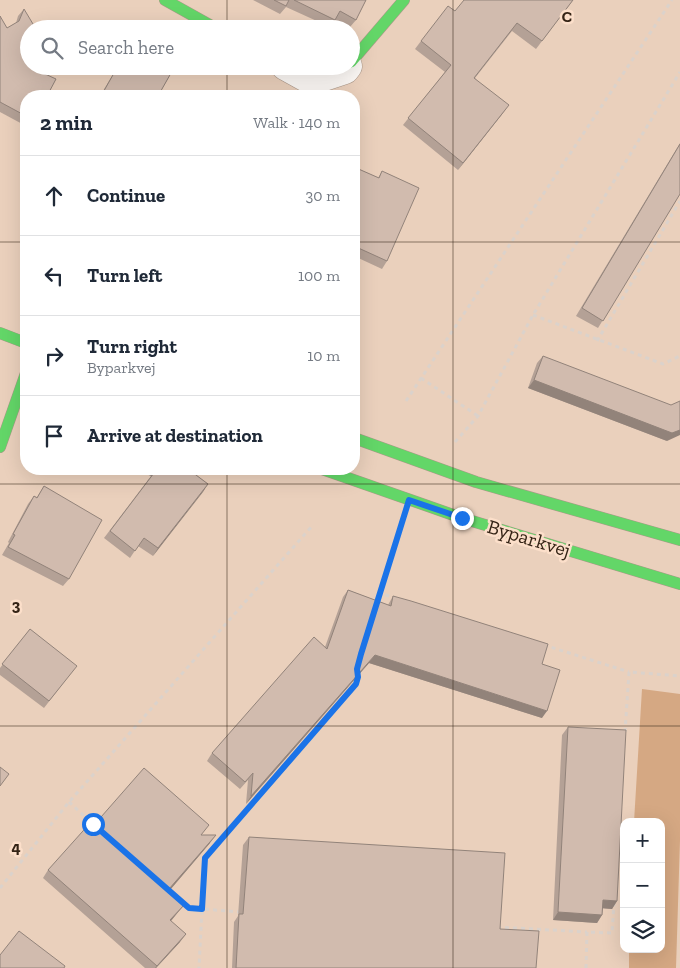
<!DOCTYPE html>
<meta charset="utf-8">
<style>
:root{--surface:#fff;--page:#f6f6f7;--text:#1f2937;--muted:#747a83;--line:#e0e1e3}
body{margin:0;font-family:"Zilla Slab",serif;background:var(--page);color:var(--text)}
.controls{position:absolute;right:15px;bottom:15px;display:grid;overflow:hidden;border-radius:10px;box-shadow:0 5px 20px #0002}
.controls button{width:45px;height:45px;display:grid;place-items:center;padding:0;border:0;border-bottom:1px solid var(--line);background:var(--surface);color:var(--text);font:25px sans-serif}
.stop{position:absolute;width:15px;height:15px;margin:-11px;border:4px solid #1a73e8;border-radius:50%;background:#fff}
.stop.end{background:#1a73e8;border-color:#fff;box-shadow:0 1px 5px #0008}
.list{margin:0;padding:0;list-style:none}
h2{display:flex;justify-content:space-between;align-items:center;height:65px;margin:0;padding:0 20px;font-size:21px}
h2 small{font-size:16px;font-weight:400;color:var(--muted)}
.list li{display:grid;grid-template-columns:32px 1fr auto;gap:15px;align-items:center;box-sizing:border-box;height:80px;padding:0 20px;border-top:1px solid var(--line)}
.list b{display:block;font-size:19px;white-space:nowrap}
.list p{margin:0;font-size:16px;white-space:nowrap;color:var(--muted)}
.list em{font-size:16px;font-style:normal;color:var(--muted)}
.icon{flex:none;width:28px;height:28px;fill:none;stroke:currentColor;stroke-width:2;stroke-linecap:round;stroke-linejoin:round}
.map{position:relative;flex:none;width:680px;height:968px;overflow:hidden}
.search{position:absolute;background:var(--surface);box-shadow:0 5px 20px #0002;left:20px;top:20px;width:340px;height:55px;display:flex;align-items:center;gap:12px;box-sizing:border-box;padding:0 18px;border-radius:28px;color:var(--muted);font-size:19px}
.panel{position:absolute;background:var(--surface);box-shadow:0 5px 20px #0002;left:20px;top:90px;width:340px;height:385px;border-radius:20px}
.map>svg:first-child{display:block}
.forest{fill:#d5a883}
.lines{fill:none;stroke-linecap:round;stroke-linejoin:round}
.street-casing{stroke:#ac9889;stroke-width:29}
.fast-casing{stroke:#ac9889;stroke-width:12}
.path{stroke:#dbd2cb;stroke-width:3;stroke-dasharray:4 4;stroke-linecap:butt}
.street{stroke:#fcf8f5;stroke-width:28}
.fast{stroke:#63d668;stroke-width:11}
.wall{fill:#b4a196}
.shaded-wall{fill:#92837a}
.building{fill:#d1bbae;stroke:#92837a}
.route{stroke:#1a73e8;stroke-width:6}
.grid{fill:none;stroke:#352416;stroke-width:1;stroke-opacity:0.55}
.labels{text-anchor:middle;stroke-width:5;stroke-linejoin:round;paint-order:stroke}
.street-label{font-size:20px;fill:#352416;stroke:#fcdfca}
.grid-label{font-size:16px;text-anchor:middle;font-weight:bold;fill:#352416;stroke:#fcdfca;stroke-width:5;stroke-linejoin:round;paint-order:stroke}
</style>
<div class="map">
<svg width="680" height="968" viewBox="0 0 680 968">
<rect width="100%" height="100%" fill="#ead0bc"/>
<path class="forest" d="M642,689l38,5v146l-4,128h-47v-19h32v-127h-27z"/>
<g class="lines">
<defs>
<path id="street" d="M285,66l27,15 33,-11 3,-4"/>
<path id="fast" d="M165,0l52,29
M351,62l53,-62
M0,333l26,10
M354,438l122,44 204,58
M0,447l26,-74
M322,469l140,49 218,66"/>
</defs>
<use href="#street" class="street-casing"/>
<use href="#fast" class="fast-casing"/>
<path class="path" d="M533,315l130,49 17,-8
M597,341l83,-140
M421,378l57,38
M406,401l266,-401
M455,442l23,-26 55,-101 147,-243
M380,593l20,-66
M377,603l3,-10 15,5
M544,645l85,27
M625,732l4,-60 51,4
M69,802l24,22
M0,888l69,-86 244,-277
M182,902l7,6 13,1 -3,59
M241,912l-39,-3 3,-52 151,-173 2,-7v-6
M497,927l90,5
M586,968l1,-36 25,1 2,-30"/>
<use href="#street" class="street"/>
<use href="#fast" class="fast"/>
</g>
<path class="wall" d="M253,0h113l-10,20 -6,7 -15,-7 -5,7 -44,-20 -6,7z
M573,0l-37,49 -24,-18 -37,47 28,35 -45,57 -55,-45 42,-53 -30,-23 6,-8 34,-30z
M24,9l18,57 -6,4 -10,26v30l-26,-14v-96l7,12 9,-5 2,-7z
M118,66h57l-17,30h-58z
M680,143v51l-82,134 -22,-12z
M354,167l24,11 4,-7 5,90 -5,8 -28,-13z
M543,356l124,85 -139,-53 9,-25z
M132,469h56l20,15 -55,72 -15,-10 -8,12 -26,-20 47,-62z
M44,486l25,93 -6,7 -61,-31 7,-12 -1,-1 20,-38 6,-8 3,1z
M348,590l40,15 5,-9 149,68v54l-173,-55 -123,141 2,-24 -8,9 -33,-28 5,-8 113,-106 18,-50z
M30,629l41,44 -27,35 -44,-33v-7z
M568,727l49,174 -5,8 -9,-1 -1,7 -5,8 -44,-3 9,-185z
M94,825l108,10 8,8 -40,47 15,14 -6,7 -8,10 9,21 -24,26h-11l-102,-90 5,-8z
M249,837l251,92 36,39h-304l2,-46 4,-6 5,-71z"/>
<path class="shaded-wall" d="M35,66h7l-15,10 5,-8z
M509,105l-6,8 -45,57 5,-7z
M534,380l146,50v5l-13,6 -139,-53z
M132,469h25l-5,7z
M208,484l-5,8 -50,64 5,-8z
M375,655l172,56 -5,7 -173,-55 -123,141 5,-8z
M216,835l-6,8 -46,54 5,-8z
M603,900l14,1 -5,8 -14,-1z
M185,904l-6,7 -14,17 5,-8z
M558,912l44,3 -5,8 -44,-3z
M186,934l-6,8 -24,26h-1z"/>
<path class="building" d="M274,0h15l-3,6z
M294,0h72l-10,20 -16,-9 -5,9z
M464,0h109l-31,41 -25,-18 -43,55 35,27 -46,58 -55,-45 43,-53 -30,-24 27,-35 7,5z
M24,9l12,20h-7v37h6l-3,2 24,11 -9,17h-21v20l-26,-14v-86l7,12 12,-7z
M118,66h57l-17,30h-57z
M680,144v50l-77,127 -21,-13z
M354,167l25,11 3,-7 37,17 -32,73 -33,-15z
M543,356l128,49 9,-4v29l-8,3 -138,-53z
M156,469h32l20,15 -50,64 -14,-10 -9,13 -25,-20 47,-62z
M44,486l58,34 -33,59 -61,-32 7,-12 -2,-1 21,-38 3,2z
M348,590l43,16 2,-10 18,5 137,43 -6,20 18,6 -13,41 -172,-56 -124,141 2,-23 -8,9 -33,-29 102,-116 13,12z
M30,629l47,37 -28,35 -47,-37z
M568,727l58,3 -9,171 -14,-1 -1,15 -44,-3z
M0,767l9,7 -9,12z
M144,768l65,57 -8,10h15l-47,54 16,15 -15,16 16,14 -29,32 -109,-96 43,-48 3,3z
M249,837l256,16 -5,76 39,2 -3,37h-300l3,-54h4z
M19,931l46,35 -1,2h-64v-13z"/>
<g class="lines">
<path class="route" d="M93,824l96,84 13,1 3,-51 151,-174 2,-7 -1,-8 4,-15 48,-154 53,18"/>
</g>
<path class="grid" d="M227,0v29M453,0v968M227,66v30M0,242h26M354,242h326M227,469v499M0,484h680M0,726h680"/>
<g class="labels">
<g class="street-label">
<text transform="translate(529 538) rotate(17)" y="7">Byparkvej</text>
</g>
</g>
<g class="grid-label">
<text x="567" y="22">C</text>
<text x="16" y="611">3</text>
<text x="16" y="853">4</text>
</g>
</svg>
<div class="controls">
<button>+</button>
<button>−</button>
<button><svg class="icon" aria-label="layers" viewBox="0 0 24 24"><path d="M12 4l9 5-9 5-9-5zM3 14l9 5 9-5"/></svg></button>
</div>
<div class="stop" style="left:93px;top:824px"></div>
<div class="stop end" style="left:462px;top:518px"></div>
<div class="search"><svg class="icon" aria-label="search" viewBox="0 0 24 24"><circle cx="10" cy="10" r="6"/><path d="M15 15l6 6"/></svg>Search here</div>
<section class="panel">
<h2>2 min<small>Walk · 140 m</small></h2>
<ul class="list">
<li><svg class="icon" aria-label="ahead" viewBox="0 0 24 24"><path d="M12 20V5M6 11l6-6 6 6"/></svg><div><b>Continue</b></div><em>30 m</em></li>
<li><svg class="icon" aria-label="left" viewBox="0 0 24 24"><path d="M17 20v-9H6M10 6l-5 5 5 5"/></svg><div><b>Turn left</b></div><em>100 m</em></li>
<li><svg class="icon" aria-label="right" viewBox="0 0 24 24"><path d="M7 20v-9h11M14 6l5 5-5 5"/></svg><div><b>Turn right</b><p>Byparkvej</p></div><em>10 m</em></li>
<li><svg class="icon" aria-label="arrive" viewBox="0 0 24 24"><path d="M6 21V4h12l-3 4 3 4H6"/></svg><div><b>Arrive at destination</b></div></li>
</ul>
</section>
</div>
